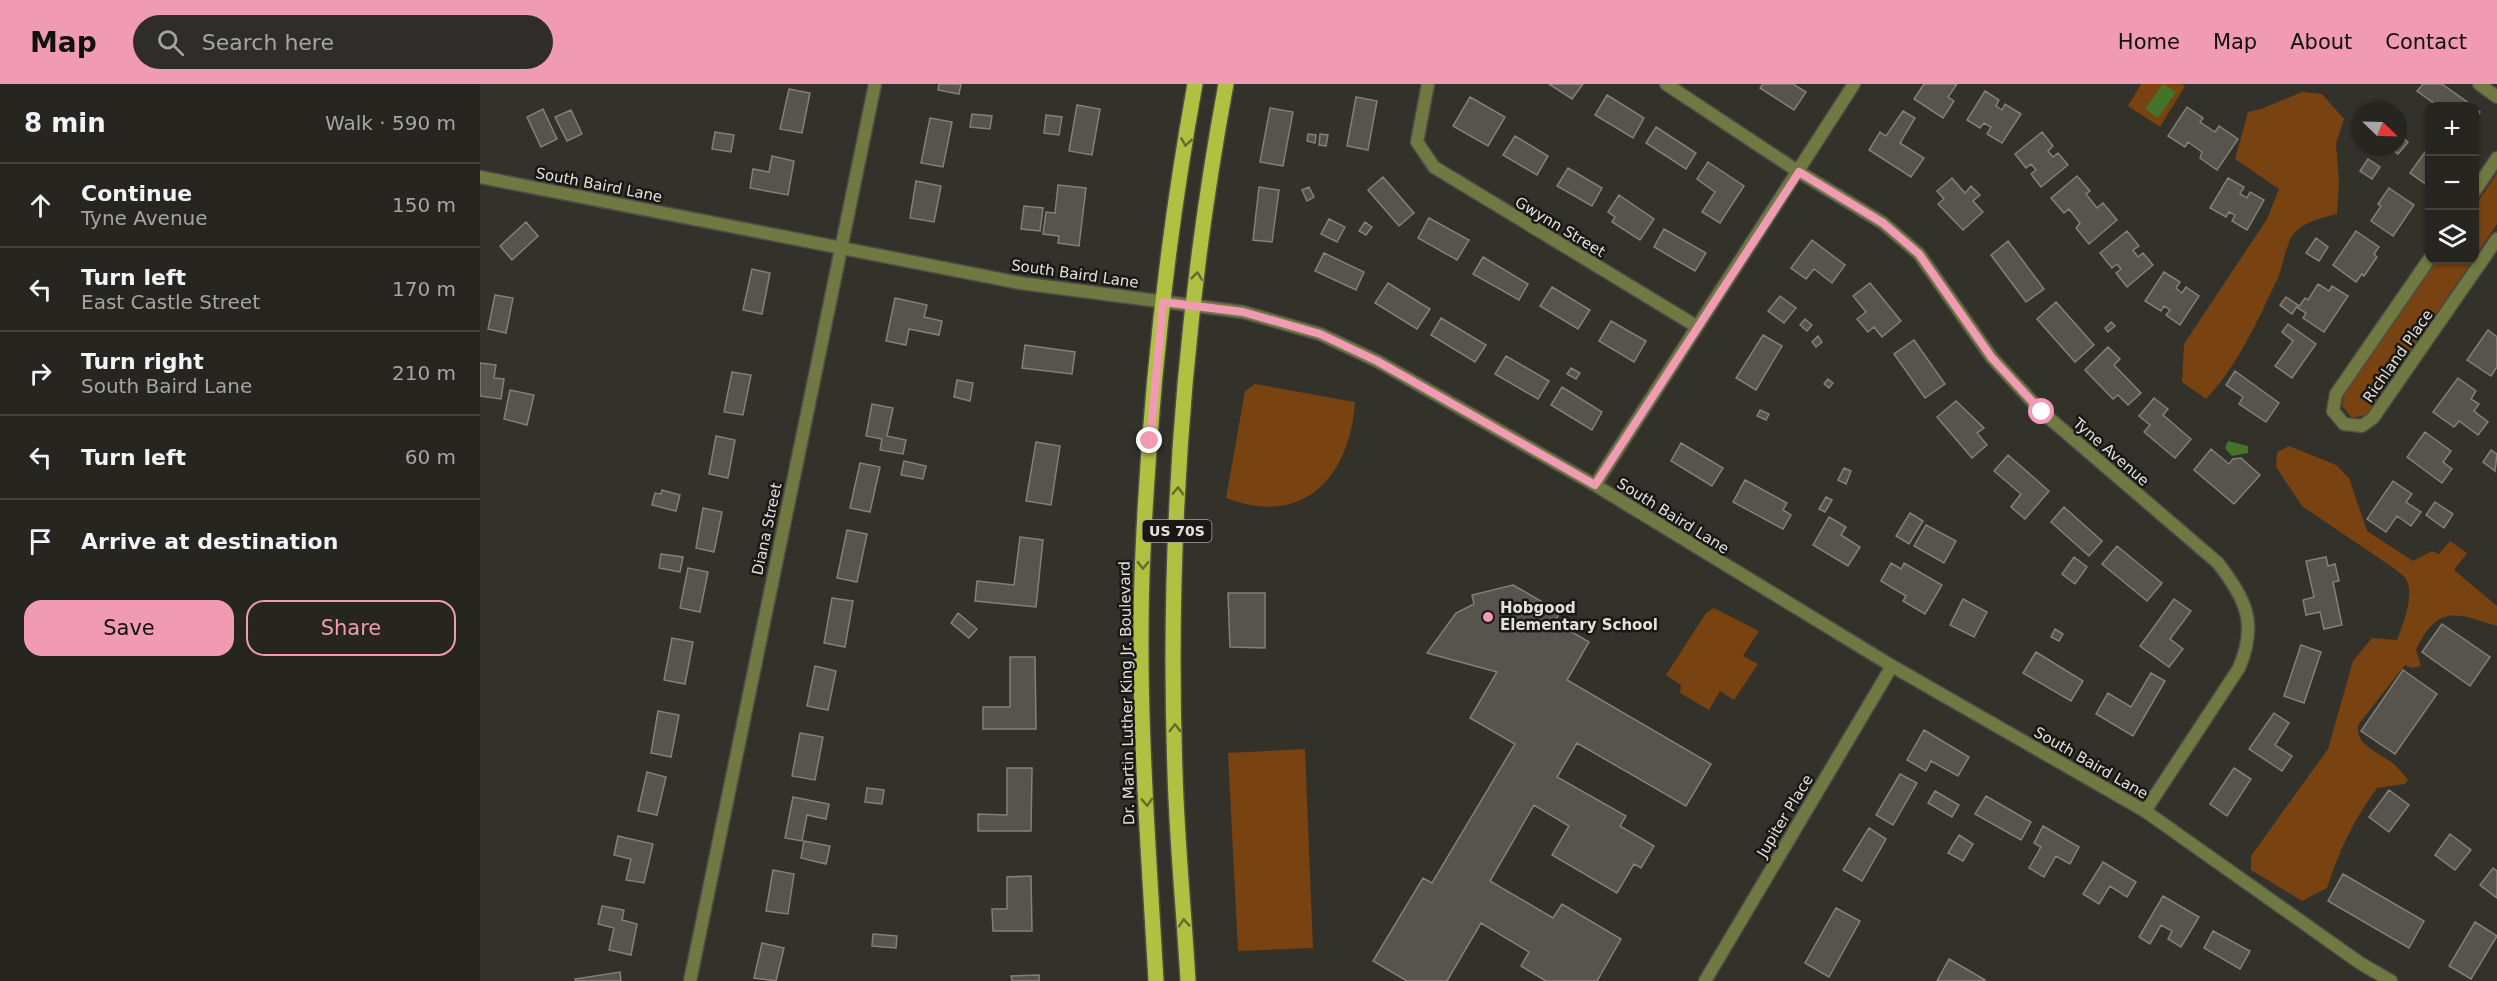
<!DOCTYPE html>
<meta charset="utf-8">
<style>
:root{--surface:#262520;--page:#2e2d29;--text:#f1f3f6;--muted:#a4a5a5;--line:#42423e;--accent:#f09ab4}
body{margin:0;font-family:"DejaVu Sans",sans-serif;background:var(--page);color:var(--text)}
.controls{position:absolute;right:18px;top:18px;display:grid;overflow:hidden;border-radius:12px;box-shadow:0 2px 4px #0004}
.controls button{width:54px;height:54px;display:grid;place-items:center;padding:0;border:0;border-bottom:2px solid var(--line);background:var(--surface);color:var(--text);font:30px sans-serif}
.compass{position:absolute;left:1873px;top:18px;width:54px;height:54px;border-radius:50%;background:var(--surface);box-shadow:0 2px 4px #0004;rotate:113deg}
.stop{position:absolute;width:18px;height:18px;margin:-14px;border:4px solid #f09ab4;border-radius:50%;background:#fff}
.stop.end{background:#f09ab4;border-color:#fff;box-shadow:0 2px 6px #0008}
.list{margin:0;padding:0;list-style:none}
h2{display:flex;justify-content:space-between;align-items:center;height:78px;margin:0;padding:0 24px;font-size:26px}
h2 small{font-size:20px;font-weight:400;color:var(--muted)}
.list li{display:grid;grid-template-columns:39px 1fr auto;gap:18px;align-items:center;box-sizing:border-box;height:84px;padding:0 24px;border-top:2px solid var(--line)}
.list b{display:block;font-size:22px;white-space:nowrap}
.list p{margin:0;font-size:20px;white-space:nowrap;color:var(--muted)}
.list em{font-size:20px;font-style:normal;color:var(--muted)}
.actions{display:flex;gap:12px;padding:18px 24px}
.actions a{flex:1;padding:14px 0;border:2px solid var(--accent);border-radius:18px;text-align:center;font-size:21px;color:var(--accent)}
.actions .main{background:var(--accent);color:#111}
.icon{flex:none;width:33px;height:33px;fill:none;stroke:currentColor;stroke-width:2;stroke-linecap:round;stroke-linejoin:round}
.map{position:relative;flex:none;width:2017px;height:897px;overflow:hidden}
header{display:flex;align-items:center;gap:36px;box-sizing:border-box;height:84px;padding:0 30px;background:var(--accent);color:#111}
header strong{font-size:28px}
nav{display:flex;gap:33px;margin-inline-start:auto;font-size:21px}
.search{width:420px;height:54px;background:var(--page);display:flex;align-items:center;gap:15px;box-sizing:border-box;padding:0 21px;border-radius:33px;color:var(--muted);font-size:22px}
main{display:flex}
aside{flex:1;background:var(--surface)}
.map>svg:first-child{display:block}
.green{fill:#784311}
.water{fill:#447329}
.building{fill:#57534d;stroke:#848079;stroke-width:1.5}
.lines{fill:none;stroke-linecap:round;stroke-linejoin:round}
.street-casing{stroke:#4e4d47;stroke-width:15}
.primary-casing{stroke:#4e4d47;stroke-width:18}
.street{stroke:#707941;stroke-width:12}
.primary{stroke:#b0c041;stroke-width:15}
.oneway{stroke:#646c2b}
.route{stroke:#f09ab4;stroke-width:8}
.poi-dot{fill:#f09ab4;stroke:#191815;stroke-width:2}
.labels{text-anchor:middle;stroke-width:5;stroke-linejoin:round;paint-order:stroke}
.shield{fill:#191815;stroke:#a6a5a1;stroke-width:1.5}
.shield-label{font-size:14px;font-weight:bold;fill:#e2e1dd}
.street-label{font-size:15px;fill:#e2e1dd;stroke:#191815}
.poi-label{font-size:15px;font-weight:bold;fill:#e2e1dd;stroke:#191815;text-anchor:start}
</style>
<header>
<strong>Map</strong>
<div class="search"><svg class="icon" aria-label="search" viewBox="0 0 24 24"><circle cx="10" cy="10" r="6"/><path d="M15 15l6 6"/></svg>Search here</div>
<nav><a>Home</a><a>Map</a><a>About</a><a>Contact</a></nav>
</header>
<main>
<aside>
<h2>8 min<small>Walk · 590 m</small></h2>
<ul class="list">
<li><svg class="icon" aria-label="ahead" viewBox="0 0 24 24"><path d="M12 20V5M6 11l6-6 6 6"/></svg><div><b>Continue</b><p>Tyne Avenue</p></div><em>150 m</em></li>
<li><svg class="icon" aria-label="left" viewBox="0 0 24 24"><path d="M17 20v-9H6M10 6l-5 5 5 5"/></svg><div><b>Turn left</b><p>East Castle Street</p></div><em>170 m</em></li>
<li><svg class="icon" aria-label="right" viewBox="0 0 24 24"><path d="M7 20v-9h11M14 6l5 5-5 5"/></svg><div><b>Turn right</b><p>South Baird Lane</p></div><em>210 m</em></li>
<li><svg class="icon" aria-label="left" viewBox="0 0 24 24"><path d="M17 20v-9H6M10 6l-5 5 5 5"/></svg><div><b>Turn left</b></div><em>60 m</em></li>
<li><svg class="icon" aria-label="arrive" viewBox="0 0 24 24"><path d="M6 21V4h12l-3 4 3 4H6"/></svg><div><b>Arrive at destination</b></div></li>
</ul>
<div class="actions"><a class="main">Save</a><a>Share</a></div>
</aside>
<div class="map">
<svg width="2017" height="897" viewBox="0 0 2017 897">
<rect width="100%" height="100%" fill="#32312a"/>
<path class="green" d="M1661,0h40l4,2 -25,41 -32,-21z
M1822,8l20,2 22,25 -8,24 3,39 -2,32c-16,4 -35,8 -45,22 -7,13 -9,30 -15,44 -19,40 -40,87 -71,119l-24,-17 2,-38 83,-125 12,-30 -44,-30 13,-47 13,-3z
M2017,89v51l-22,33v-51z
M1957,176h36l-106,155 -15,3 -10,-12 2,-13z
M775,300l100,18c-5,74 -50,126 -129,96l19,-107z
M1809,362l47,19 13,13 18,53 46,30 19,-10 7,3 11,-13 17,12 -13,17 43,36v20c-42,-14 -60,-21 -81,24l5,16 -9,2 -7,-3 -47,60c-3,20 20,27 33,37 7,5 12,12 17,18l-3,4 -28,4c-23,31 -38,63 -50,100l-25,13 -51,-31v-14l77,-107 25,-88 19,-23 25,2c6,-16 18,-45 9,-61 -2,-4 -8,-7 -11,-10l-93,-63 -26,-39 1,-15z
M1234,524l45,23 -16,25 15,8 -24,36 -14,-9 -11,19 -29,-17 1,-8 -15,-10 40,-62z
M825,665l8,199 -75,3 -10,-198z"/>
<path class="water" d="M1683,0l13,8 -18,26 -13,-9z
M1748,357l20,5v7l-16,3 -7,-8z"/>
<path class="building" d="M459,0h22l-2,10 -21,-4z
M1069,0h34l-11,15z
M1283,0h30l13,8 -12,18 -34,-22z
M1444,0h33l-9,13 6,4 -11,17 -29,-19z
M1943,0h19l31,22h-40l2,-2 -18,-13z
M309,5l21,4 -8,40 -22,-4z
M1505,7l14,9 -3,6 6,4 3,-6 16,10 -19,29 -15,-9 4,-7 -7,-4 -4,5 -13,-8z
M1127,11l37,23 -11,20 -38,-23z
M876,13l21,4 -9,49 -21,-4z
M990,13l35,20 -17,29 -35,-20z
M597,21l23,4 -8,46 -23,-4z
M1707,23l16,11 -3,4 15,10 4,-6 19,13 -21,31 -17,-12 2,-6 -14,-10 -3,5 -17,-11z
M790,24l23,4 -10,54 -23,-4z
M1994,24l6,4 -6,8z
M63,25l14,30 -16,8 -14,-30z
M91,26l11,24 -15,7 -12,-24z
M1423,27l12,7 -15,25 24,15 -13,19 -42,-27 11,-18 6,4z
M492,30l20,2 -2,13 -20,-2z
M566,31l16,2 -3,18 -15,-2z
M450,34l22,4 -9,45 -22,-4z
M1176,43l40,26 -10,16 -40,-26z
M235,48l19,3 -3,17 -19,-3z
M1562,48l11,14 -5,5 5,6 5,-4 10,12 -27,22 -10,-13 5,-4 -5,-6 -5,4 -11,-14z
M828,50l8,1 -1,8 -8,-2z
M840,50l8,1 -2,11 -7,-1z
M1918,50l10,8 -10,12 -9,-7h9z
M1035,52l33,20 -11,19 -34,-20z
M1950,61v37l-3,3 -17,-12z
M292,72l22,5 -6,34 -38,-7 3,-19 16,3z
M1888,75l12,8 -8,12 -12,-8z
M1228,78l36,24 -24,37 -18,-11 13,-20 -18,-13z
M1088,84l34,20 -10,18 -35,-20z
M1597,92l13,15 -4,3 11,14 6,-5 14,17 -28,24 -13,-16 4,-5 -11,-14 -5,4 -13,-15z
M903,93l31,36 -15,13 -31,-36z
M1472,94l13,15 6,-7 9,9 -7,6 10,11 -20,18 -25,-26 6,-5 -7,-8z
M1748,94l16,9 -4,7 7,4 3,-6 14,8 -17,30 -15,-9 3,-6 -6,-3 -3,5 -16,-9z
M436,97l25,5 -7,36 -24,-4z
M578,101l28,3 -7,58 -21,-3 1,-7 -16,-2 3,-22 9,1z
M779,103l20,3 -7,52 -19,-2z
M829,103l5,10 -7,4 -5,-11z
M1909,104l25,17 -21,31 -22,-15 10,-15 -3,-2z
M1139,111l35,24 -14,21 -28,-18 3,-5 -7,-5z
M544,122l19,2 -3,23 -19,-2z
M949,134l40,22 -12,20 -39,-22z
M849,135l16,8 -8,15 -16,-8z
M46,138l12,14 -26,24 -12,-14z
M885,138l7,5 -6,8 -7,-4z
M1184,145l42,24 -11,18 -41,-24z
M1647,147l12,15 -6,4 5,7 5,-4 10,12 -26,22 -11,-14 5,-4 -4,-5 -5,4 -12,-15z
M1876,147l23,16 -5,7 3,3 -13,19 -2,-2 -6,8 -23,-17z
M1836,154l12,9 -9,14 -13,-8z
M1332,156l33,25 -13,18 -18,-14 -8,10 -15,-11z
M1528,157l36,48 -18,13 -35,-47z
M844,169l40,19 -8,18 -41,-19z
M1003,173l45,27 -9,16 -46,-26z
M272,185l18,4 -8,41 -19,-4z
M1684,188l16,10 -4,6 6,5 4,-6 13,9 -19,29 -14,-10 4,-5 -6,-4 -3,5 -16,-10z
M908,199l42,26 -13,20 -42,-26z
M1390,199l31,38 -19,16 -8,-10 -6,5 -11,-13 9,-7 -13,-16z
M1838,200l11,7 3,-5 16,10 -24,36 -21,-14 3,-5 -8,-5 7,-10 3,2z
M1072,203l38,23 -12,19 -38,-23z
M15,211l18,3 -7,35 -18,-4z
M1300,212l16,12 -12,15 -16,-12z
M1806,213l12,8 -6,9 -12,-9z
M415,214l32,7 -3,12 18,4 -3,14 -30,-6 -3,16 -20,-4z
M1576,218l38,43 -19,17 -38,-43z
M961,234l45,27 -11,17 -44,-27z
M1325,235l7,6 -5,6 -7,-6z
M1131,237l35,20 -12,21 -35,-21z
M1631,238l4,4 -7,6 -3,-4z
M1808,240l28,20 -24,34 -17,-12 18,-25 -11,-9z
M2008,246l9,7v30l-6,9 -24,-16z
M1283,251l19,11 -26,44 -20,-12z
M1338,252l4,6 -6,5 -4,-5z
M1434,256l31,44 -20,14 -31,-44z
M545,261l50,7 -3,22 -50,-6z
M1628,263l12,12 -6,6 27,28 -13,12 -10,-10 -5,4 -28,-29z
M1026,272l43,25 -11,18 -43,-25z
M0,279l16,2 -2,13 10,1 -3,20 -21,-3z
M1091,284l9,5 -4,6 -9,-5z
M1755,287l44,32 -13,19 -27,-18 4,-7 -17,-12z
M252,288l19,3 -8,40 -19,-3z
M1978,294l18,13 -5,8 8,5 -5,7 14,11 -10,13 -19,-14 -5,6 -21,-15z
M1348,295l5,4 -4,5 -5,-4z
M477,296l16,3 -3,18 -16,-4z
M1082,303l40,25 -10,18 -41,-25z
M30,306l24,5 -7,30 -23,-6z
M1674,314l14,11 -5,6 28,24 -16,19 -31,-26 6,-7 -11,-9z
M1476,317l28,27 -7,5 10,12 -15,13 -35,-41z
M392,320l21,4 -6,28 19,4 -3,14 -23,-4 2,-11 -16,-3z
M1280,326l9,4 -3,6 -9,-4z
M1945,348l26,19 -8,11 9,7 -10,14 -35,-26z
M236,352l19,4 -7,38 -19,-4z
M556,358l24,4 -9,59 -25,-4z
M1201,359l42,25 -11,18 -41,-25z
M1731,365l18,15 4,-5 8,-1 19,17 -26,29 -40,-34z
M2011,366l6,4 -2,17 -12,-9z
M1528,371l41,36 -24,28 -14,-12 10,-13 -27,-23z
M424,377l22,5 -3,13 -22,-4z
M380,379l20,4 -10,45 -20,-4z
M1364,384l7,3 -5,13 -8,-4z
M1265,396l42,23 -4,7 8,5 -8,14 -50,-27z
M1913,397l19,13 -6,8 15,10 -10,14 -14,-10 -11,16 -19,-13z
M182,406l18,5 -4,16 -24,-6 3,-12 6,1z
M1346,413l6,3 -7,12 -6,-3z
M1955,418l18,12 -9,14 -18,-13z
M1584,423l38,34 -13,15 -38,-34z
M223,424l19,4 -8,40 -18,-4z
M1430,429l13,8 -14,23 -13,-8z
M1349,433l17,10 -5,8 19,12 -12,19 -35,-21z
M1446,441l30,16 -12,22 -30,-17z
M367,446l20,4 -10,48 -20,-4z
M540,453l23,3 -7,67 -61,-6 2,-20 37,4z
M1637,462l45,37 -15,18 -45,-37z
M181,470l22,3 -3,15 -21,-4z
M1594,473l13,10 -12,17 -13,-10z
M1846,473l2,9 7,-2 4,17 -6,1 9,43 -18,4 -4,-17 -14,3 -3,-15 11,-3 -8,-36z
M1411,479l10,6 3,-6 38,22 -17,29 -22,-13 3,-5 -25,-15z
M208,484l20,4 -8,40 -20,-4z
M1033,501l47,27 -5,10 34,20 -22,38 144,84 -25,42 -109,-63 -20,34 69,39 -6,10 34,20 -13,22 -7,-4 -17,29 -65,-38 17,-29 -35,-21 -44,76 63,37 9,-14 59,35 -24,42h-51l-25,-15 8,-14 -48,-29 -34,58h-40l-34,-20 50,-83 9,5 83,-139 -45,-26 27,-46 -70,-19 29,-40 18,-9 -2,-9z
M748,509h37v55l-35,-1z
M352,514l21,3 -8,46 -21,-4z
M1483,515l24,13 -13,25 -24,-12z
M1694,515l17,12 -21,28 13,10 -14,18 -29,-21z
M478,529l19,16 -8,9 -18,-15z
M1962,540l48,33 -20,29 -48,-34z
M1575,545l8,5 -4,7 -8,-4z
M192,554l21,4 -8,42 -21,-4z
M1821,561l20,7 -17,51 -20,-7z
M1556,568l47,29 -12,20 -48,-28z
M530,573h25l1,72h-53v-22h27z
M335,582l21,5 -8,39 -21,-4z
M1923,586l34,24 -42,60 -34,-23z
M1671,589l14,8 -32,55 -37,-22 12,-21 23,14z
M178,627l21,4 -8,42 -20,-4z
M1794,629l15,10 -14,22 17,11 -10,15 -33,-22z
M1444,646l45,27 -11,19 -27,-15 -5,10 -19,-11z
M320,649l23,4 -8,43 -23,-4z
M527,684h25l-1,63h-53v-17l29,1z
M1754,684l17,11 -24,37 -17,-12z
M167,688l19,5 -9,38 -19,-4z
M1420,690l17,9 -24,42 -17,-10z
M387,704l17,2 -2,14 -17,-2z
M1909,706l20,15 -20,27 -20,-15z
M1455,707l24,14 -7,12 -24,-14z
M1506,712l45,26 -10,18 -46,-26z
M313,713l36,7 -3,15 -19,-4 -5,26 -17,-3z
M1563,742l36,21 -9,17 -14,-8 -12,21 -15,-9 12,-21 -7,-4z
M1389,744l17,11 -24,42 -19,-11z
M1970,750l21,16 -16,20 -20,-15z
M1479,751l14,9 -10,17 -15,-8z
M138,752l35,8 -9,39 -18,-3 5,-21 -17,-4z
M324,757l26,5 -4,18 -25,-6z
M1623,778l33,20 -9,15 -17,-11 -11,18 -16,-10z
M2013,784l4,3v27l-17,-13z
M293,786l21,4 -6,40 -22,-3z
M1863,790l81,47 -15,27 -81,-47z
M551,792l1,55h-39l-1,-22h15v-32z
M1683,812l36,21 -18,30 -13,-8 4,-8 -11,-6 -11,19 -11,-7z
M122,822l22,4 -2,10 15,4 -6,31 -22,-5 5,-22 -16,-4z
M1356,824l24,13 -31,56 -24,-14z
M1995,838l22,14 -26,43 -22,-13z
M1733,847l37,20 -10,18 -36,-21z
M393,850l24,2 -1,12 -24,-2z
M282,859l22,5 -8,33 -22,-3z
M1469,875l36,21 -1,1h-47z
M140,888l1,9h-45l-1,-2z
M559,891v6h-27l-1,-5z"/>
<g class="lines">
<defs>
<path id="street" d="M948,0l-11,58 17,25 262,159
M1186,0l133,88 84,51 36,31 73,104 50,54 176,151c28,37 40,60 21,105l-94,143
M1999,0l18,13
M0,93l540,106 223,29 77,22 57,27 218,124 297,181 253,145 215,152 31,18
M1994,108l23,-34
M1950,174l-94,136 -3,17 11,13 18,2 11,-8 124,-179
M1115,401l259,-401
M210,897l185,-897
M1225,897l187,-315"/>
<path id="primary" d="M676,897c-8,-142 -20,-287 -13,-430 7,-156 24,-313 52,-467
M708,897c-4,-69 -11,-138 -13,-208 -8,-229 9,-463 51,-689"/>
</defs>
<use href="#street" class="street-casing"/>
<use href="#primary" class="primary-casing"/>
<use href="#street" class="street"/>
<use href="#primary" class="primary"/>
</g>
<defs><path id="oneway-chevron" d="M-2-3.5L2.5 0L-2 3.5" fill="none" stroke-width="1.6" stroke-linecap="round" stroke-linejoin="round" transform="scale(1.5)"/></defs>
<g class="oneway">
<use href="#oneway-chevron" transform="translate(706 58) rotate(99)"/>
<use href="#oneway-chevron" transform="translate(717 192) rotate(-83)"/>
<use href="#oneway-chevron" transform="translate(698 407) rotate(-88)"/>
<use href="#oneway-chevron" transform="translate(663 481) rotate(90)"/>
<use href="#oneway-chevron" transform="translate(695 644) rotate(-90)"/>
<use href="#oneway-chevron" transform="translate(667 718) rotate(88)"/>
<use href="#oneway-chevron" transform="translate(704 839) rotate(-94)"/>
</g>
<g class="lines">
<path class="route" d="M670,357l13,-139 80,10 77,22 57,27 218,124 204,-313 84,51 36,31 73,104 50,54"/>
</g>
<circle class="poi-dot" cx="1008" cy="533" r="6"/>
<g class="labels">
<rect class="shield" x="662.5" y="436" width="69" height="22" rx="4.5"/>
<g class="shield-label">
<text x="697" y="452">US 70S</text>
</g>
<g class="street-label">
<text transform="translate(119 101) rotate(11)" y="5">South Baird Lane</text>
<text transform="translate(1080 143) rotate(31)" y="5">Gwynn Street</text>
<text transform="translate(595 190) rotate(8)" y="5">South Baird Lane</text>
<text transform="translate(1918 272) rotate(-55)" y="5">Richland Place</text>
<text transform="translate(1631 368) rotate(41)" y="5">Tyne Avenue</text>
<text transform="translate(1193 432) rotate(32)" y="5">South Baird Lane</text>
<text transform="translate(287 445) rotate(-78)" y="5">Diana Street</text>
<text transform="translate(647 609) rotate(-91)" y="5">Dr. Martin Luther King Jr. Boulevard</text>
<text transform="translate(1611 679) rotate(30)" y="5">South Baird Lane</text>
<text transform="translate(1305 732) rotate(-59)" y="5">Jupiter Place</text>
</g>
<g class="poi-label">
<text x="1020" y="529">Hobgood<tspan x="1020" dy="17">Elementary School</tspan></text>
</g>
</g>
</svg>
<div class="controls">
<button>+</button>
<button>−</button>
<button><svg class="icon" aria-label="layers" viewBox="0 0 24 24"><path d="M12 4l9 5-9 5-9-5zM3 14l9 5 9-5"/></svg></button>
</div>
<svg class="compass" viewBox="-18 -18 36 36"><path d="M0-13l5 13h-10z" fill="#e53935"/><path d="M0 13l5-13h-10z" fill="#a4a5a5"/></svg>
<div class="stop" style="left:1562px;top:328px"></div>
<div class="stop end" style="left:670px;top:357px"></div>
</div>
</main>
